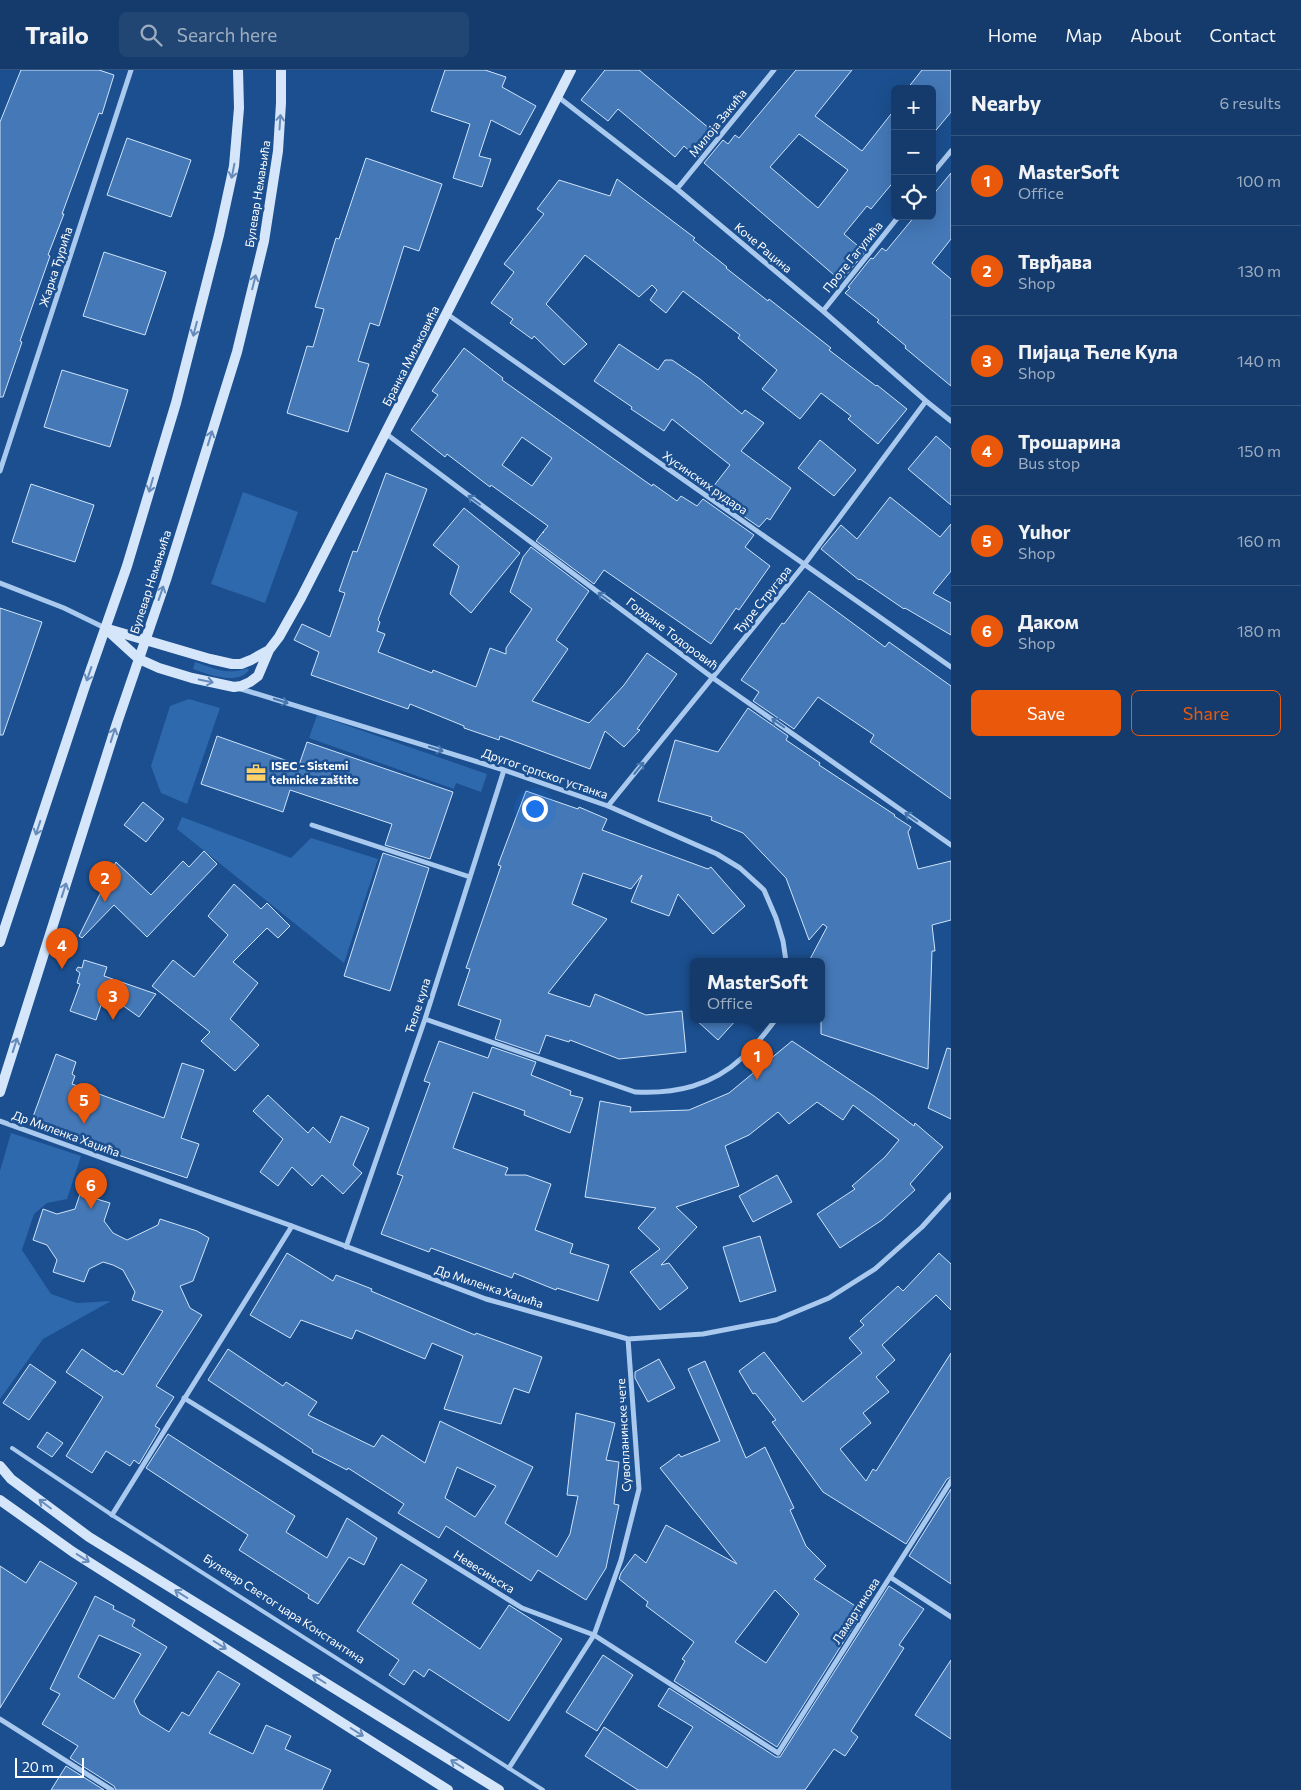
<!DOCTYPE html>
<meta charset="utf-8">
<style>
:root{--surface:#143b6b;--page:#214673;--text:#f1f3f6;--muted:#9dadc1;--line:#33557e;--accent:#ea580c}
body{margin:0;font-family:Commissioner,sans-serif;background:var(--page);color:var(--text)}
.controls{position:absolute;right:15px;top:15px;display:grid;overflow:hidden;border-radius:8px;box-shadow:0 5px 20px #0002}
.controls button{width:45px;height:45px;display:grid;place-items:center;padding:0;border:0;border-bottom:1px solid var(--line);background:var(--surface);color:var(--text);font:25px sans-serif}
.scale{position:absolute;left:15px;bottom:12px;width:69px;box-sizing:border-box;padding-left:5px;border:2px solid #fff;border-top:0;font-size:14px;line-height:18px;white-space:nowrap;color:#fff;-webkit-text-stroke:4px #1b4f8f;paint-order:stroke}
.you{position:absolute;left:534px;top:738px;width:18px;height:18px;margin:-12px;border:4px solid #fff;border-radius:50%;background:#1a73e8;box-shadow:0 0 0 8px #1a73e833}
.badge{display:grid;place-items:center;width:32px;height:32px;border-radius:50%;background:var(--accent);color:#fff;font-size:16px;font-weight:700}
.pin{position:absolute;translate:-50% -41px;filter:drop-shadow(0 1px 2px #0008)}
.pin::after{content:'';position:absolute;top:26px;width:18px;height:15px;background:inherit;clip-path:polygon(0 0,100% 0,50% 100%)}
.popup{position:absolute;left:690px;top:888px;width:135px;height:65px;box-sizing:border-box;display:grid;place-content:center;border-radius:8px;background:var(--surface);filter:drop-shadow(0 1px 4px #0005);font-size:16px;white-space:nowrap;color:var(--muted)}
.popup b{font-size:19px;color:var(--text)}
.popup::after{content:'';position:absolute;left:50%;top:100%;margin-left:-10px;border:10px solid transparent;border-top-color:var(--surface)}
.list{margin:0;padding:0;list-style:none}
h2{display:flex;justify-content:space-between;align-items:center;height:65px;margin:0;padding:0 20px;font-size:21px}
h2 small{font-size:16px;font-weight:400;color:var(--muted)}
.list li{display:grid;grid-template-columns:32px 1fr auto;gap:15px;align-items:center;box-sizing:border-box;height:90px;padding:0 20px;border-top:1px solid var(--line)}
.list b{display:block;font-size:19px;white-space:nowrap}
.list p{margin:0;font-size:16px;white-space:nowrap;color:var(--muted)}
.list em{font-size:16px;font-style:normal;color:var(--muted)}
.actions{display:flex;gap:10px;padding:15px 20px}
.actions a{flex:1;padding:11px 0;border:1px solid var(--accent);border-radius:8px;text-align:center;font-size:18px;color:var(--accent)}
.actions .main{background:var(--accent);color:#fff}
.icon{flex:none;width:28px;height:28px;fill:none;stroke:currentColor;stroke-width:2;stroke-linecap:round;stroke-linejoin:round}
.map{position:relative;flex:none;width:951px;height:1720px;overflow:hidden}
header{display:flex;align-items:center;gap:30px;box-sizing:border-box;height:70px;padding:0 25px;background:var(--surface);border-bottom:1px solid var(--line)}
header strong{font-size:24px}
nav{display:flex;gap:28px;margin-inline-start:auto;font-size:18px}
.search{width:350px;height:45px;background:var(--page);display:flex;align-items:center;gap:12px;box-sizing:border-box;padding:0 18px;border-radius:8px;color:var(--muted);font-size:19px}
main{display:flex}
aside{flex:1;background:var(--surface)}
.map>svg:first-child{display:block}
.green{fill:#2e69ad}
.building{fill:#4478b7;stroke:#cfe3fa;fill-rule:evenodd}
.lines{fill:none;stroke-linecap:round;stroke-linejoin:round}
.lane{stroke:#a9c9ee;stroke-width:4}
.street{stroke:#a9c9ee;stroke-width:5}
.secondary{stroke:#d6e6fa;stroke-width:10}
.oneway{stroke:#668bba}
.oneway2{stroke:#4674ac}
.labels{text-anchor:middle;stroke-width:5;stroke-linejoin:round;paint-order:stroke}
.street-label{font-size:12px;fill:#fff;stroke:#1b4f8f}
.poi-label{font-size:12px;font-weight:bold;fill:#fff;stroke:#1b4f8f;text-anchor:start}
</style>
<header>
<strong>Trailo</strong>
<div class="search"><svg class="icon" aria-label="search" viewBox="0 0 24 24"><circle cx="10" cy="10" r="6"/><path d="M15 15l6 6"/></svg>Search here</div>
<nav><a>Home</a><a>Map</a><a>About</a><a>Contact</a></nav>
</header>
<main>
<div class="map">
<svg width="951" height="1720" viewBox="0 0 951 1720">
<rect width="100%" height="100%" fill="#1b4f8f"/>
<path class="green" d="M243,422l55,20 -33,91 -54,-19z
M195,592c19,6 32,14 52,6l2,2c-11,16 -42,4 -56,-1z
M189,629l31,9 -33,96 -26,-11 -10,-27 19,-60z
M317,645l170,59 -6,18 -25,-9 -2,6 -145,-51z
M182,747l109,41 20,-20 67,21 -34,104 -167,-134z
M11,1063l70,23 -14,43 -20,4 -13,11 -12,36 29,44 26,9 34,-2 -68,38 -43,60v-228z"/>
<path class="building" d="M21,0h78l15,5 -12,39 -3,-1 -37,101h2l-16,41 2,1 -30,85 2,1 -19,55h-3v-275z
M445,0h40l21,7 -4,10 34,19 -16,29 -29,-15 -12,36 12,3 -9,28 -29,-9 17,-54 -39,-13z
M605,0h34l77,64 -19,24 -13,-12 -9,11 -57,-48 -10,12 -27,-21z
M796,0h56l-37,46 47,35 33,-42v71l-24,29 -4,-3 -23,28 21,18 -24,29 -137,-118 19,-23 5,4 7,-9 4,3zM799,64l49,36 -30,38 -48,-41z
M922,0h29v42l-19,23v-46h-25z
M127,68l64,22 -20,57 -64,-22z
M366,88l76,26 -23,67 -15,-5 -25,80 -9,-3 -12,38 11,3 -21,68 -61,-19 20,-67 6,1 11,-38 -9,-2 21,-69 3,1z
M951,103v66l-19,24 19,16v107l-46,-38 1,-2 -29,-24 2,-2 -34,-27 5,-5 -2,-1 23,-29 2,1 9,-11 4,3 29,-35h17v-20z
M617,109l78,59 -2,2 34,27 -1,1 42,33 1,-2 62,49 -2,2 47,36 1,-1 30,24 -29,35 -30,-25 3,-3 -30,-23 -21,26 -38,-30 15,-19 -39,-32 2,-3 -57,-44 -17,22 -16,-13 7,-10 -5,-5 -13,12 -54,-42 -39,49 41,40 -23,21 -30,-29 -2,3 -22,-16 3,-4 -22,-16 23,-31 -10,-8 40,-50 -7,-5 22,-29 51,16z
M104,182l62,20 -21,63 -62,-19z
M619,274l39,26 7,-10h7l28,19 42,35 3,-4 19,13 -23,28 50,37 -21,32 -3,-2 -8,9 -50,-35 21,-27 -58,-46 -8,12 -33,-22 1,-2 -38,-26z
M464,278l39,30 -1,2 150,106 1,-2 24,17 4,-5 16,10 6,-7 51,36 -9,12 25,19 -31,44 -3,-2 -25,36 -107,-74 -10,14 -58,-43 7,-9 1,1 -1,-1 5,-6 -57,-41 -1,2 -43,-33 -2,3 -34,-27 27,-35 -6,-4zM522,367l30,21 -20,28 -30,-21z
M62,300l66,20 -18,57 -66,-20z
M936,366l15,13v56l-43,-36z
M820,370l36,30 -22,26 -36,-28z
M386,403l41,16 -49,131 2,2 -3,9 8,3 -7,18 54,21 1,-3 43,17 14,-39 16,6v-6l26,-39 -22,-17 13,-35 8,-10 58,44 -33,49 12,9 -36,52 57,22 35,-38 23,-32 30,21 -40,55 3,1 -16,17 -19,-16 -15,38 -90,-33 -1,4 -35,-12v-2l-54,-22 -2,5 -97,-34 8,-23 -25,-12 8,-16 28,13 15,-44 -6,-2 14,-40 4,1z
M31,414l63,21 -19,57 -63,-20z
M890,427l50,40 11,-13v47l-18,22 18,10v32l-46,-27 -1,1 -44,-30 -1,1 -38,-31 20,-24 16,14z
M464,438l56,45 -49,60 -21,-19 9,-28 -26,-21z
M809,521l76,56 4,-5 62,44v113l-81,-57 4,-7 -56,-38 -24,32 -41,-28 6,-9 -18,-12 41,-57 2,1z
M0,538l42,14 -39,113h-3z
M748,638l40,28 -2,4 34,23 -1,2 76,50 -1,1 17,11 -3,5 10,37 33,-8v59l-19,5 3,26h-3l-4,118 -107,-35v-73h-12l18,-34 -4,-3 -14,16 -23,-62 -43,-45 -32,-13 1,-3 -54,-16 17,-61 43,12z
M217,666l82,29 8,-23 146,50 -23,67 -45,-14 7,-21 -102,-34 -7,22 -82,-28z
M526,721l52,18 1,-2 28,12 -5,11 106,39 3,-2 34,39 -32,28 -35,-40 -9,22 -38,-14 11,-27 -11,14 -48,-16 -11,31 35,15 -59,74 42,14 5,-13 51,21 36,-4 4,41 -67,7 -49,-19 -1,2 -23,-7 -7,19 -44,-15 6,-19 -43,-15 12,-36 -4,-1 35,-102 -3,-1z
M143,732l21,17 -18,23 -22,-17z
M204,781l13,13 -70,73 -33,-32 -32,33 -3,-2 37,-74 35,33 32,-34 6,6z
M383,783l46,15 -39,123 -46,-15z
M234,814l27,25 6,-6 23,23 -12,12 -11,-10 -34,34 25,21 -28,36 29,26 -24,26 -34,-30 9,-9 -58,-46 21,-26 21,17 34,-42 -20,-19z
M84,890l23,7 -3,9 52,18 -17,23 -21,-15 -3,8 -14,-5 -5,15 -26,-9 10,-27 -3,-1 3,-10 -4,-3 2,-3 4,1z
M695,949h42l-19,21z
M439,971l49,17 4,-11 44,15 -5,13 40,16 -1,4 13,3 -13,35 -46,-18 1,-4 -52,-19 -20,56 55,20 -3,7h21l25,9 -16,46 38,14 -3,9 39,12 -11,36 -41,-13 -1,2 -42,-17 -2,5 -81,-30 -2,4 -48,-18 22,-58 -6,-2 33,-91 -6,-2z
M792,971l82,55 40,30 1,-3 28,24 -33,37 5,6 -33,30 -42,28 -23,-34 38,-25 -3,-3 33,-29 14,-17 -46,-35 -10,15 -26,-18 -28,22 -11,-12 -29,23 -24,11 14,40 -63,21 21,20 -36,38 8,-2 19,25 -28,22 -30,-38 30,-23 -22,-21 18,-20 -71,-11 15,-96 31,6 -1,5 59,-2 40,-17z
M947,978l4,1v70l-23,-11z
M56,984l20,8 -4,12 3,2 -3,8 92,34 18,-55 22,7 -23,68 18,6 -12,34 -78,-26v-2l-54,-20 -2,3 -23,-8z
M268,1025l40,38 5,-6 17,16 11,-27 28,12 -16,37 9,8 -19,21 -21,-19 -10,11 -20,-19 -14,19 -18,-14 23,-33 -30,-28z
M777,1105l15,27 -39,20 -14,-26z
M80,1124l30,9 -6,18 9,12 14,7 31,-15 2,-6 37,12 12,7 -16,43 -13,5 10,22 12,7 -46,71 18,11 -19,29 5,3 -21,35 -5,-4 -4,6 -24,-15 -14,22 -26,-17 37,-59 -37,-25 16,-23 33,23 1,-2 7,5 40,-64 -31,-11 3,-8 -12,-22 -10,-5 -10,-3 -14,7 -5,13 -31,-10 4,-12 -10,-15 -14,-5 10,-31 14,5 18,-5z
M760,1166l16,55 -36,11 -17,-55z
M287,1183l46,28 3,-6 36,14 -1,2 104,44 1,-2 66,24 -13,36 -15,-5 -13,36 -57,-15 19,-53 -31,-13 -7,16 -69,-29 -4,9 -51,-19 -11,18 -40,-23z
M939,1183l12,11v46l-15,-15 -54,50 13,15 -19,17 13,15 -26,21 8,10 -31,26 26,32 7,-12 3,2 75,-118v124l-4,2 -41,65 -83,-52 -51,-70 4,-2 -21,-27 -2,1 -14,-23 25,-19 39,50 59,-49 -13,-15 15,-13 -4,-4 38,-35 5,5z
M228,1279l55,37 3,-4 31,20 -9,13 66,32 8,-12 43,28 15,-42 93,46 -28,56 52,34 13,-23 8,-38 -11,-1 9,-82 39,10 -9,37 13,2 -5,42 5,1 -13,63 -20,32 -48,-30 -7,11 -85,-55 -7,12 -41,-25 6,-9 -56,-36 -1,2 -35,-18 1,-2 -105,-70zM457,1397l39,19 -21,31 -30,-19z
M659,1289l16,29 -27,14 -13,-24v-6z
M705,1291l41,97 19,-11 29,61 -4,2 16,36 20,20 -12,13 49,32 -86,136 -103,-66 11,-20 -3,-2 12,-17 -48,-36 2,-4 -29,-23 2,-6 14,-19 11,9 20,-38 71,39 -77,-96 19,-14 2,3 39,-16 -32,-72zM775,1520l24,24 -33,49 -31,-21z
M30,1294l26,18 -27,38 -26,-17z
M47,1362l16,11 -11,14 -15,-10z
M168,1364l127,82 -9,16 41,26 20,-40 30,20 -13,27 -15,-8 -31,47 -10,-6 1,-3 -70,-45 9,-15 -102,-67z
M951,1419v95l-42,-28z
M40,1491l37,22 -77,125v-142l26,17z
M401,1494l26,16 -15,23 68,46 29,-44 53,34 -53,82 -80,-52 -5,8 -10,-7 -10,15 -15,-10 10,-15 -42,-29z
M889,1516l35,23 -25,36 5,3 -53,83 7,6 -13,19 -11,-7 -29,41h-167l-53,-34 19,-29 63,41 26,-41 -35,-21 11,-18 107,69h4z
M95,1526l19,10 -1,3 22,11 -3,6 35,21 -33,54 6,13 29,18 13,-20 7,4 29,-45 22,13 -31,49 44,21 13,-29 25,11 -6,13 46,21 -9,20h-206l-2,-4 -44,-28 8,-12 -36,-22 18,-30 -10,-5zM99,1565l42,19 -27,45 -36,-22z
M603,1585l30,20 -36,56 -31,-19z
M951,1590v79l-36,-24z
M66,1696l38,24h-53z"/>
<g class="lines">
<path class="lane" d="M12,1378l100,67 431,275"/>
<path class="street" d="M557,26l120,93 146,122 103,90 25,20
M932,104l19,-23
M677,119l97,-119
M823,241l76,-95
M447,244l504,353
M385,363l328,245 238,167
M0,401l131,-401
M0,513l64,25 41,20
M238,618l266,82 104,36 109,48 23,14 24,22 12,28 7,23 3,20
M608,736l196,-241 122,-164
M312,755l158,52
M425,949l210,73c41,2 77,-6 108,-35 13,-11 23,-25 33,-38
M0,1051l292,105 194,73 142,40 75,-5 73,-14 53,-22 46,-29 47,-42 29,-32
M346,1177l79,-228 79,-249
M184,1328l338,210 72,27 184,118 173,-272
M112,1445l180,-289
M890,1507l61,40
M0,1649l112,71
M509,1698l85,-133 27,-75 18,-71 -11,-150"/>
<path class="secondary" d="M105,558l34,31 20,9 33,10 42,9 7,-1 9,-4 8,-6 11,-26 10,-13 22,-39 270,-528
M108,559l102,30 22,5h9l10,-4 18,-10
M0,872l85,-256 42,-120 49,-163 43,-168 15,-69 5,-58 -1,-38
M0,1022l117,-369 49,-143 71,-228 27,-111 14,-90 3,-48v-33
M0,1396l11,13 78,58 410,253
M0,1430l73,52 375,238"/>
</g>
<defs><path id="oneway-shaft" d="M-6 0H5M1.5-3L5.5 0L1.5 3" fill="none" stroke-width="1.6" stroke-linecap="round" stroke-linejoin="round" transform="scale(1.25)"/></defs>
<g class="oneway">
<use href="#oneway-shaft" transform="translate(280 52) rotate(-86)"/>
<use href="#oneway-shaft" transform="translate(233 101) rotate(101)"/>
<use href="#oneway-shaft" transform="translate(254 212) rotate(-76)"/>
<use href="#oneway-shaft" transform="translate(195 259) rotate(105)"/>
<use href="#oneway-shaft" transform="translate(210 368) rotate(-73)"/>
<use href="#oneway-shaft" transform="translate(151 415) rotate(106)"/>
<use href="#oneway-shaft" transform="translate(161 523) rotate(-71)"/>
<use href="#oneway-shaft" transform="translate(89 604) rotate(109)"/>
<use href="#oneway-shaft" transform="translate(206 611) rotate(12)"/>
<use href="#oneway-shaft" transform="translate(113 665) rotate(-72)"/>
<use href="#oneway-shaft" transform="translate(38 758) rotate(108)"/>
<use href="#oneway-shaft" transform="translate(64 820) rotate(-72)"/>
<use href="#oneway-shaft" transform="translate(15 975) rotate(-72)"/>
<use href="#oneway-shaft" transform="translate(45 1434) rotate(-143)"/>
<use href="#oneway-shaft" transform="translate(83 1488) rotate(32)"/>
<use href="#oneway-shaft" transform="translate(181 1524) rotate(-148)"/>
<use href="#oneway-shaft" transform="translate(220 1575) rotate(32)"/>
<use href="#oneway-shaft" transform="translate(319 1609) rotate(-148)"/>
<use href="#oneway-shaft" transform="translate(357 1662) rotate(32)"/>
<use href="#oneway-shaft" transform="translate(457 1694) rotate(-148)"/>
</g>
<g class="oneway2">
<use href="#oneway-shaft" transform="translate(474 430) rotate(-143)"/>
<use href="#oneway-shaft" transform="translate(604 527) rotate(-143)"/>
<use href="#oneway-shaft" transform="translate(281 631) rotate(17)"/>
<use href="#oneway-shaft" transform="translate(778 653) rotate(-145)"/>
<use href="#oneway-shaft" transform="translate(436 679) rotate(17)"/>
<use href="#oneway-shaft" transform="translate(639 698) rotate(-51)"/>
<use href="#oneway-shaft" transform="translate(911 747) rotate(-145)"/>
</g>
<defs>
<symbol id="office-bare" viewBox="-9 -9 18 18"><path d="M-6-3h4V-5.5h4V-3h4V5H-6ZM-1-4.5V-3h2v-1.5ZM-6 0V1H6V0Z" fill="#ffd166" stroke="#1b4f8f" stroke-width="2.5" paint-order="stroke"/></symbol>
</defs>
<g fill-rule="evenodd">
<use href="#office-bare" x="242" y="689" width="28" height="28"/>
</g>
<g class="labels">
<g class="street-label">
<text transform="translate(718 53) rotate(-51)" y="4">Милоја Закића</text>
<text transform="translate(258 124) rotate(-81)" y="4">Булевар Немањића</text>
<text transform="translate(763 178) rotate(40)" y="4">Коче Рацина</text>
<text transform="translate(853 187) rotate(-51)" y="4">Проте Гагулића</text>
<text transform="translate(56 197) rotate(-72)" y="4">Жарка Ђурића</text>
<text transform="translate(411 286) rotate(-63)" y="4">Бранка Миљковића</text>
<text transform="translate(705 413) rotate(35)" y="4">Хусинских рудара</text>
<text transform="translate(151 512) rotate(-72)" y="4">Булевар Немањића</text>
<text transform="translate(763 530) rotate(-51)" y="4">Ђуре Стругара</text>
<text transform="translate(672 564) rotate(37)" y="4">Гордане Тодоровић</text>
<text transform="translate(545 704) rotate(19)" y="4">Другог српског устанка</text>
<text transform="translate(418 936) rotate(-72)" y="4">Ћеле кула</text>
<text transform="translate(66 1064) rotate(20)" y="4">Др Миленка Хаџића</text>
<text transform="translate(489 1217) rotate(18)" y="4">Др Миленка Хаџића</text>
<text transform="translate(624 1365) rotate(-93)" y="4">Сувопланинске чете</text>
<text transform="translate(484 1502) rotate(32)" y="4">Невесињска</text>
<text transform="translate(284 1539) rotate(33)" y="4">Булевар Светог цара Константина</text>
<text transform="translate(856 1541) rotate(-57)" y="4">Ламартинова</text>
</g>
<g class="poi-label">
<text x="271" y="700">ISEC - Sistemi<tspan x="271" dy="14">tehnicke zaštite</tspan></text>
</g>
</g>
</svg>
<div class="controls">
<button>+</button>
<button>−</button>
<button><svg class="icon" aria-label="locate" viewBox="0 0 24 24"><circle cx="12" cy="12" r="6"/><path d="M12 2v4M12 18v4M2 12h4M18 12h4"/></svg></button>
</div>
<div class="scale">20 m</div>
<div class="you"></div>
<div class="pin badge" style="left:757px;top:1010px">1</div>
<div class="popup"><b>MasterSoft</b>Office</div>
<div class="pin badge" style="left:105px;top:832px">2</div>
<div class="pin badge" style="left:113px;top:950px">3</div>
<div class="pin badge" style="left:62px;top:899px">4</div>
<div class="pin badge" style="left:84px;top:1054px">5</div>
<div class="pin badge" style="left:91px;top:1139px">6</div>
</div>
<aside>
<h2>Nearby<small>6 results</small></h2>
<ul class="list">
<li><span class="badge">1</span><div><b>MasterSoft</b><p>Office</p></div><em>100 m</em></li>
<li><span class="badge">2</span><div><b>Тврђава</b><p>Shop</p></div><em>130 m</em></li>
<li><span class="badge">3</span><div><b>Пијаца Ћеле Кула</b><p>Shop</p></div><em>140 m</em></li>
<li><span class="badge">4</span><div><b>Трошарина</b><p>Bus stop</p></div><em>150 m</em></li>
<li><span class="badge">5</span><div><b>Yuhor</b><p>Shop</p></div><em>160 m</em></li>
<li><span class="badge">6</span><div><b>Даком</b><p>Shop</p></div><em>180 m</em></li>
</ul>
<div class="actions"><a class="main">Save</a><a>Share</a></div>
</aside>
</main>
